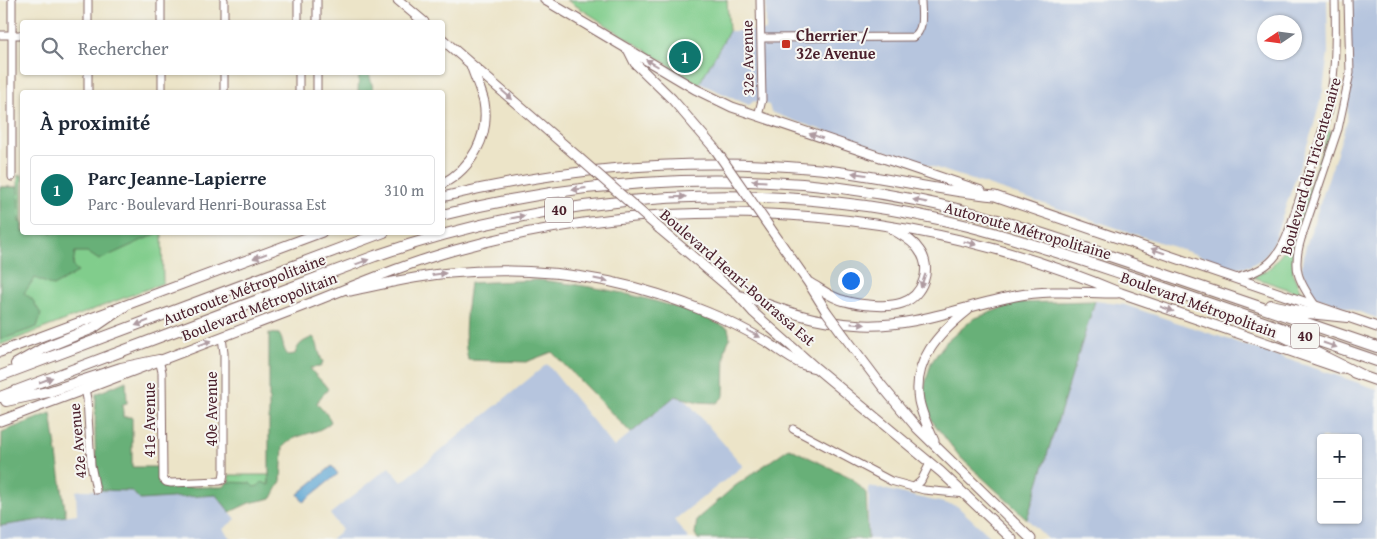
<!DOCTYPE html>
<html lang="fr">
<meta charset="utf-8">
<style>
:root{--surface:#fff;--page:#f2f2f3;--text:#1f2937;--muted:#747a83;--line:#e0e1e3;--accent:#0f766e}
body{margin:0;font-family:"Gentium Book Plus",serif;background:var(--page);color:var(--text)}
.controls{position:absolute;right:15px;bottom:15px;display:grid;overflow:hidden;border-radius:5px;box-shadow:0 1px 4px #0004}
.controls button{width:45px;height:45px;display:grid;place-items:center;padding:0;border:0;border-bottom:1px solid var(--line);background:var(--surface);color:var(--text);font:25px sans-serif}
.compass{position:absolute;left:1257px;top:15px;width:45px;height:45px;border-radius:50%;background:var(--surface);box-shadow:0 1px 4px #0004;rotate:257deg}
.you{position:absolute;left:850px;top:280px;width:18px;height:18px;margin:-12px;border:4px solid #fff;border-radius:50%;background:#1a73e8;box-shadow:0 0 0 8px #1a73e833}
.badge{display:grid;place-items:center;width:32px;height:32px;border-radius:50%;background:var(--accent);color:#fff;font-size:16px;font-weight:700}
.pin{position:absolute;translate:-50% -50%;border:2px solid #fff;box-shadow:0 1px 5px #0006}
.list{margin:0;padding:0;list-style:none}
h2{display:flex;justify-content:space-between;align-items:center;height:65px;margin:0;padding:0 20px;font-size:21px}
h2 small{font-size:16px;font-weight:400;color:var(--muted)}
.list li{display:grid;grid-template-columns:32px 1fr auto;gap:15px;align-items:center;box-sizing:border-box;height:70px;margin:0 10px 10px;padding:0 10px;border:1px solid var(--line);border-radius:5px}
.list b{display:block;font-size:19px;white-space:nowrap}
.list p{margin:0;font-size:16px;white-space:nowrap;color:var(--muted)}
.list em{font-size:16px;font-style:normal;color:var(--muted)}
.icon{flex:none;width:28px;height:28px;fill:none;stroke:currentColor;stroke-width:2;stroke-linecap:round;stroke-linejoin:round}
.map{position:relative;flex:none;width:1377px;height:539px;overflow:hidden}
.search{position:absolute;background:var(--surface);box-shadow:0 1px 4px #0004;left:20px;top:20px;width:425px;height:55px;display:flex;align-items:center;gap:12px;box-sizing:border-box;padding:0 18px;border-radius:5px;color:var(--muted);font-size:19px}
.panel{position:absolute;background:var(--surface);box-shadow:0 1px 4px #0004;left:20px;top:90px;width:425px;height:145px;border-radius:5px}
.map>svg:first-child{display:block}
.industrial{fill:#b6c5de;fill-rule:evenodd}
.green{fill:#81cd8c;stroke:#66765c}
.forest{fill:#68b078;stroke:#596852}
.water{fill:#59a3d1;stroke:#52617e}
.lines{fill:none;stroke-linecap:round;stroke-linejoin:round}
.minor-casing{stroke:#836462;stroke-width:9}
.major-casing{stroke:#836462;stroke-width:11}
.highway-casing{stroke:#836462;stroke-width:12}
.minor{stroke:#fff;stroke-width:7}
.major{stroke:#fff;stroke-width:9}
.highway{stroke:#fff;stroke-width:10}
.major-bridge-casing{stroke:#836462;stroke-width:11;stroke-linecap:butt}
.major-bridge{stroke:#fff;stroke-width:9}
.oneway{fill:#ae9aa0}
.poi-dot{fill:#c8321e;stroke:#f6f6f2;stroke-width:2}
.labels{text-anchor:middle;stroke-width:4;stroke-linejoin:round;paint-order:stroke}
.shield{fill:#f6f6f2;stroke:#7e6067;stroke-width:1}
.shield-label{font-size:15px;font-weight:bold;fill:#4a1f2b}
.poi-label{font-size:16px;font-weight:bold;fill:#4a1f2b;stroke:#f6f6f2;text-anchor:start}
.street-label{font-size:16px;fill:#4a1f2b;stroke:#f6f6f2}
</style>
<div class="map">
<svg width="1377" height="539" viewBox="0 0 1377 539">
<rect width="100%" height="100%" fill="#f6f6f2"/>
<filter id="ink" filterUnits="userSpaceOnUse"><feTurbulence type="fractalNoise" baseFrequency=".02" numOctaves="2"/><feDisplacementMap in="SourceGraphic" scale="10" xChannelSelector="R" yChannelSelector="G"/><feConvolveMatrix kernelMatrix="1 2 1 2 8 2 1 2 1" color-interpolation-filters="sRGB"/></filter>
<filter id="wash" filterUnits="userSpaceOnUse"><feTurbulence type="fractalNoise" baseFrequency=".0096" numOctaves="4" result="noise"/><feDisplacementMap in="SourceGraphic" scale="20" xChannelSelector="R" yChannelSelector="G"/><feGaussianBlur stdDeviation="1.12" result="paint"/><feColorMatrix in="noise" values="0 0 0 0 0 0 0 0 0 0 0 0 0 0 0 0 0 1.4 0 .05"/><feComposite in="paint" operator="in"/></filter>
<g filter="url(#wash)">
<rect width="100%" height="100%" fill="#ece4c8"/>
<path class="industrial" d="M766,0h561l1,53 -5,38 -10,37 -41,118 -9,12 -13,8 -20,2 -17,-8 -415,-138 -27,-10 -2,-7 -15,-4 -5,4 -50,-22 30,-52h37zM1264,22h30v30h-30z
M1348,0h29v318l-61,-21 -11,-16 -3,-11v-8l4,-16 41,-124 3,-49z
M1095,301l30,4 252,84v150h-329l-21,-20zM1321,438h37v82h-37z
M547,364l67,83 61,-51 10,3 58,67 -69,54 15,19h-358l11,-9 -12,-16 59,-47 13,15z
M869,486l88,20 36,33h-125z
M83,490l49,1 8,9 76,-5 20,24 -13,10 8,10h-231v-13l77,-12 -1,-23z"/>
<path class="green" d="M567,0h160l2,31 -30,53z
M1329,130l2,1v2l-38,114v27l9,20 -49,-17 17,-9 18,-22z
M18,175h4v57l140,1 1,50 -163,62v-158h18z
M229,475h40v19l-40,1z"/>
<path class="forest" d="M359,73h10l5,19h-16z
M0,187h18l1,35h3v10l136,1 -59,27 -12,-8h-12l-2,14 5,6 -25,14 -18,-8 -11,15 8,6 9,15 -4,13 -37,13z
M539,280c64,7 130,20 189,48l2,10 -5,11 -1,47 -7,7 -18,-1 -24,-6 -44,37 -79,-81 -26,10 -58,-2c-6,-25 -1,-52 2,-77z
M1095,301l-68,218 -67,-62 -28,-36 -9,-29 8,-29 14,-20 28,-24 42,-16z
M269,333l10,1c5,7 3,15 9,21l7,-1c3,-11 9,-13 18,-17 6,6 5,17 10,25l-3,5 -10,1c5,8 13,13 18,21 -4,5 -8,8 -11,14 4,7 11,10 14,19 -14,14 -36,10 -48,25l-2,34 -9,17 -23,5 -19,9 -14,-17 -76,5 -8,-9 -31,-1c-8,-32 -6,-64 -5,-96l30,-13 1,22 -4,1v13h9v50h26v13l6,7h58l3,-1 2,-4 23,1 4,4 4,-1 4,-4 7,3z
M51,413l15,103 -66,10 2,-94z
M789,448l63,30 14,15 2,46h-170l-3,-5 2,-15 38,-33z"/>
<path class="water" d="M332,466l6,8 -35,28 -5,-8z"/>
</g>
<g filter="url(#ink)">
<g class="lines">
<defs>
<path id="minor" d="M12,0v177
M161,0v22
M88,22v-22
M224,22v-22
M298,22v-22
M317,22v-22
M0,35h22
M761,38l152,-1c12,-7 8,-24 8,-37
M88,72v20
M162,72v20
M224,72v20
M299,72v20
M317,72v20
M758,116l4,-16 -2,-100
M1236,278c14,-4 27,-8 37,-19 14,-15 19,-39 26,-59 8,-25 18,-50 25,-75 12,-41 12,-83 11,-125
M1315,305c-17,-25 -23,-36 -14,-66l37,-110 12,-56 -2,-73
M159,360l3,12 1,107 3,3 5,1 49,-2 3,-1 1,-8v-119l-2,-16
M85,389l2,10 4,66 5,25
M793,429l98,52 33,9 42,4
M913,488l8,-7 9,-18"/>
<path id="major" d="M398,0l26,22
M545,0l150,89 37,18 249,84
M442,39l136,118
M628,49l7,14 37,36 43,50
M442,184c30,-16 48,-48 42,-82 -3,-12 -9,-25 -13,-37
M442,197c124,-30 251,-40 377,-28 59,6 117,22 176,27l382,131
M770,228l38,54 18,29
M660,229l78,66 16,18 62,55 125,104 71,67
M808,282c13,7 23,16 37,19 14,4 43,7 57,2 21,-7 31,-35 17,-53 -6,-10 -18,-15 -27,-21
M350,291c33,-7 66,-15 100,-18 89,-8 178,5 259,40 20,8 39,18 58,29 11,7 23,17 35,22 4,2 10,3 14,4
M738,295c20,5 38,13 58,19 21,6 44,10 67,11 53,2 101,-19 152,-29 34,-7 68,-3 102,-3
M845,337l37,49 35,42 114,111
M0,352l322,-120
M1354,373l23,8
M0,421c97,-36 194,-73 290,-110 55,-21 108,-45 165,-61 218,-61 458,-46 666,43l221,76
M934,441c-6,-13 -12,-26 -15,-40 -7,-40 20,-68 49,-91"/>
<path id="highway" d="M442,215c157,-40 321,-46 479,-14 70,14 137,38 204,60 84,29 168,57 252,86
M1271,305l38,8 38,4
M1273,331l88,44
M16,364l30,-17 47,-19 32,-22
M0,376l384,-144
M0,397l375,-141c189,-66 398,-79 593,-30 59,15 116,35 173,54 79,27 157,54 236,81
M6,401l42,-9 73,-24 38,-8"/>
</defs>
<use href="#minor" class="minor-casing"/>
<use href="#major" class="major-casing"/>
<use href="#highway" class="highway-casing"/>
<use href="#minor" class="minor"/>
<use href="#major" class="major"/>
<use href="#highway" class="highway"/>
<defs>
<path id="major-bridge" d="M715,149l55,79
M578,157l82,72
M826,311l19,26"/>
</defs>
<use href="#major-bridge" class="major-bridge-casing"/>
<use href="#major-bridge" class="major-bridge"/>
</g>
<defs><path id="oneway-solid" d="M-6-.8H1V-3.2L6.5 0L1 3.2V.8H-6Z" transform="scale(1.25)"/></defs>
<g class="oneway">
<use href="#oneway-solid" transform="translate(652 63) rotate(-150)"/>
<use href="#oneway-solid" transform="translate(507 95) rotate(41)"/>
<use href="#oneway-solid" transform="translate(816 136) rotate(-161)"/>
<use href="#oneway-solid" transform="translate(859 174) rotate(-172)"/>
<use href="#oneway-solid" transform="translate(759 181) rotate(-177)"/>
<use href="#oneway-solid" transform="translate(579 189) rotate(172)"/>
<use href="#oneway-solid" transform="translate(679 197) rotate(-2)"/>
<use href="#oneway-solid" transform="translate(920 201) rotate(-169)"/>
<use href="#oneway-solid" transform="translate(518 217) rotate(-11)"/>
<use href="#oneway-solid" transform="translate(970 243) rotate(14)"/>
<use href="#oneway-solid" transform="translate(1158 251) rotate(-161)"/>
<use href="#oneway-solid" transform="translate(260 256) rotate(159)"/>
<use href="#oneway-solid" transform="translate(362 262) rotate(-20)"/>
<use href="#oneway-solid" transform="translate(439 274) rotate(-7)"/>
<use href="#oneway-solid" transform="translate(601 280) rotate(11)"/>
<use href="#oneway-solid" transform="translate(923 281) rotate(109)"/>
<use href="#oneway-solid" transform="translate(1167 309) rotate(19)"/>
<use href="#oneway-solid" transform="translate(142 323) rotate(159)"/>
<use href="#oneway-solid" transform="translate(858 324) rotate(3)"/>
<use href="#oneway-solid" transform="translate(754 334) rotate(28)"/>
<use href="#oneway-solid" transform="translate(205 343) rotate(-20)"/>
<use href="#oneway-solid" transform="translate(1330 345) rotate(19)"/>
<use href="#oneway-solid" transform="translate(46 380) rotate(-21)"/>
</g>
</g>
<rect class="poi-dot" x="781" y="39" width="10" height="10" rx="2.5"/>
<g class="labels">
<g class="shield">
<rect x="545" y="197.5" width="28" height="25" rx="4"/>
<rect x="1291" y="323.5" width="28" height="25" rx="4"/>
</g>
<g class="shield-label">
<text x="559" y="215">40</text>
<text x="1305" y="341">40</text>
</g>
<g class="poi-label">
<text x="796" y="41">Cherrier /<tspan x="796" dy="18">32e Avenue</tspan></text>
</g>
<g class="street-label">
<text transform="translate(747 58) rotate(-91)" y="6">32e Avenue</text>
<text transform="translate(1310 166) rotate(-74)" y="6">Boulevard du Tricentenaire</text>
<text transform="translate(1028 230) rotate(16)" y="6">Autoroute Métropolitaine</text>
<text transform="translate(738 277) rotate(41)" y="6">Boulevard Henri-Bourassa Est</text>
<text transform="translate(244 289) rotate(-21)" y="6">Autoroute Métropolitaine</text>
<text transform="translate(1199 304) rotate(20)" y="6">Boulevard Métropolitain</text>
<text transform="translate(259 306) rotate(-21)" y="6">Boulevard Métropolitain</text>
<text transform="translate(211 409) rotate(-90)" y="6">40e Avenue</text>
<text transform="translate(149 420) rotate(-90)" y="6">41e Avenue</text>
<text transform="translate(77 441) rotate(-95)" y="6">42e Avenue</text>
</g>
</g>
</svg>
<div class="controls">
<button>+</button>
<button>−</button>
</div>
<svg class="compass" viewBox="-18 -18 36 36"><path d="M0-13l5 13h-10z" fill="#e53935"/><path d="M0 13l5-13h-10z" fill="#747a83"/></svg>
<div class="you"></div>
<div class="pin badge" style="left:685px;top:57px">1</div>
<div class="search"><svg class="icon" aria-label="search" viewBox="0 0 24 24"><circle cx="10" cy="10" r="6"/><path d="M15 15l6 6"/></svg>Rechercher</div>
<section class="panel">
<h2>À proximité<small></small></h2>
<ul class="list">
<li><span class="badge">1</span><div><b>Parc Jeanne-Lapierre</b><p>Parc · Boulevard Henri-Bourassa Est</p></div><em>310 m</em></li>
</ul>
</section>
</div>
